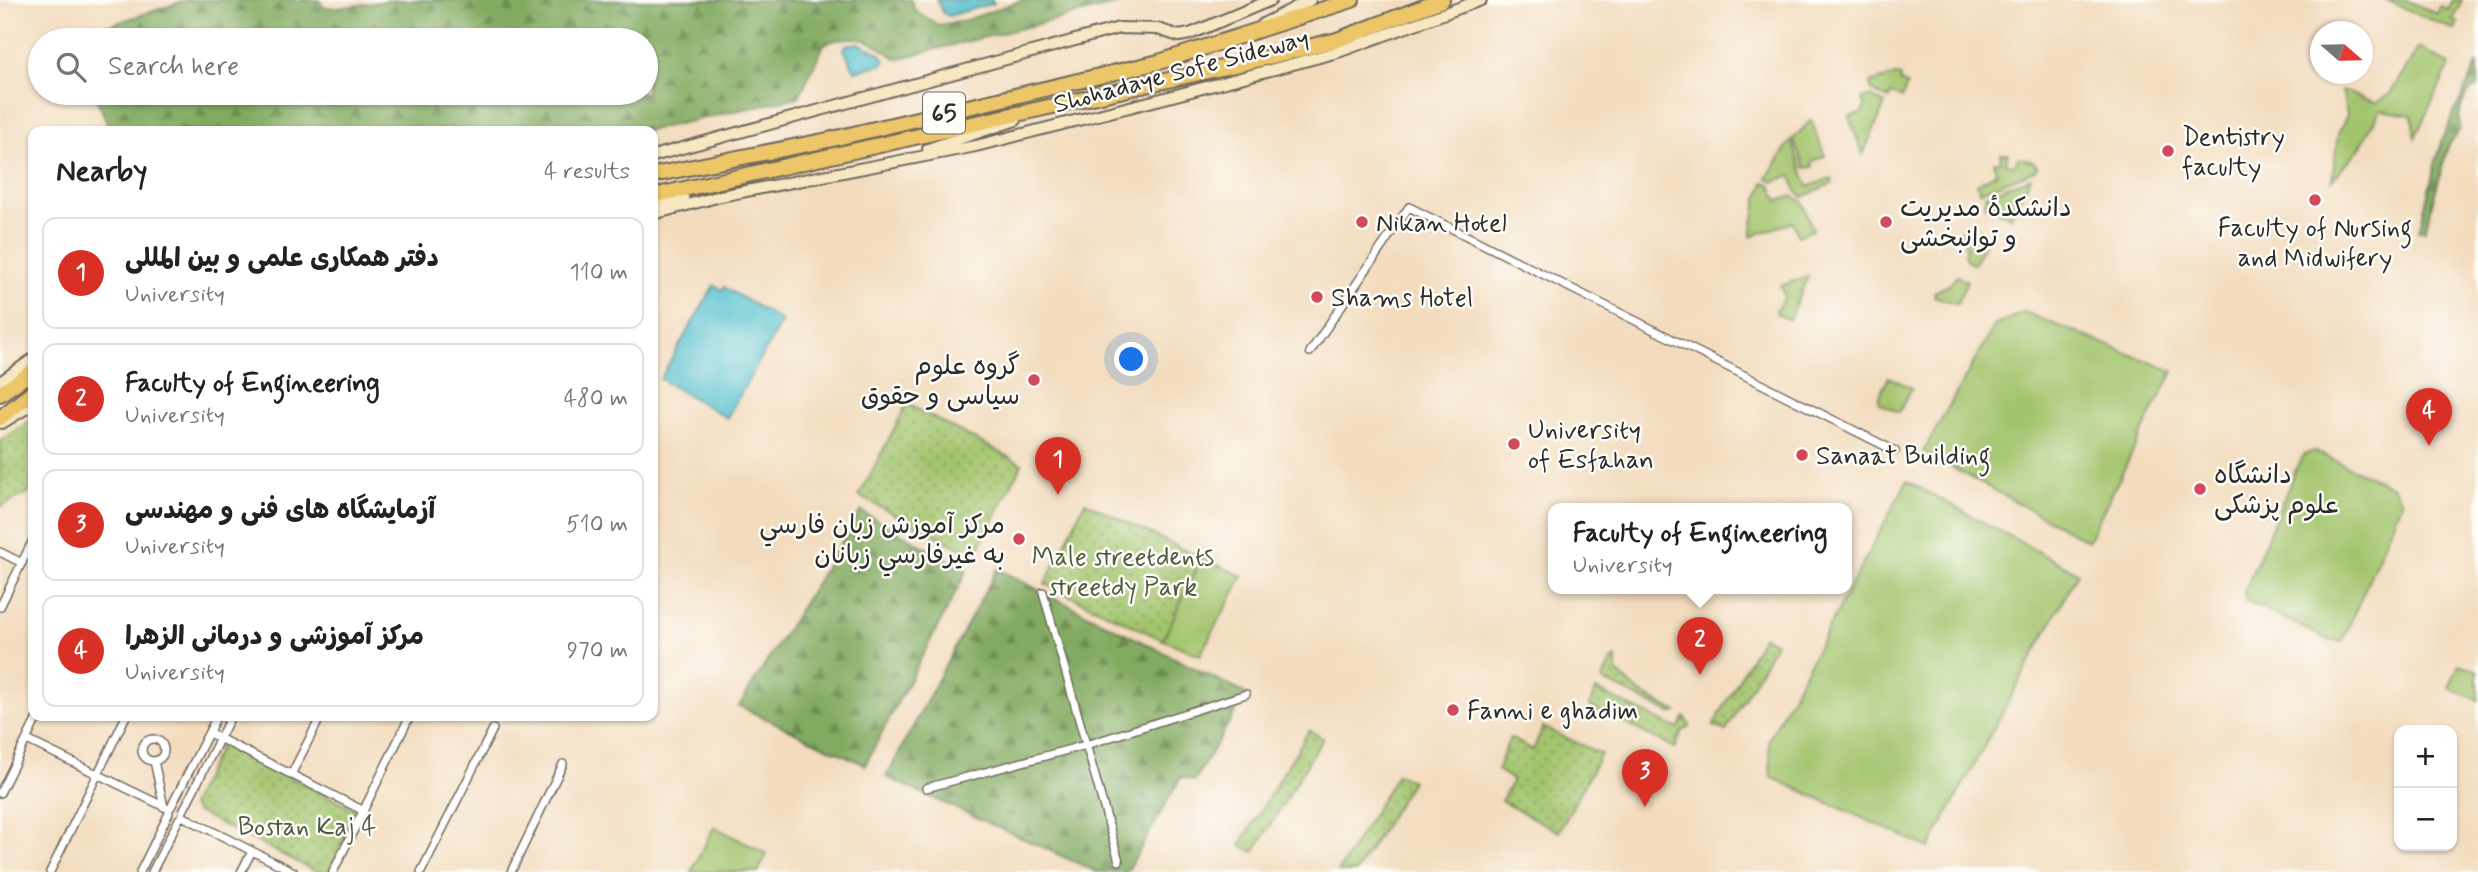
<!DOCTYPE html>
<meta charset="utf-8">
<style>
:root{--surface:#fff;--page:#f6f6f6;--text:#222;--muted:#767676;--line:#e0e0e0;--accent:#d93025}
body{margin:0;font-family:Mynerve,"Playpen Sans Arabic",sans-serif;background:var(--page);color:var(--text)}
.controls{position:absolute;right:21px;bottom:21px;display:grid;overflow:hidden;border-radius:14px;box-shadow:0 2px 5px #0004}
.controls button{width:63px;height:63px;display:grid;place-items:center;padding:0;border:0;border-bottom:2px solid var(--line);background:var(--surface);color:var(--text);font:35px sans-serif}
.compass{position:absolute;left:2310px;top:21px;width:63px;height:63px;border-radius:50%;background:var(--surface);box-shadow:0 2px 5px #0004;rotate:110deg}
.you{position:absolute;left:1132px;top:360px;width:24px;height:24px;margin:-18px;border:5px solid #fff;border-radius:50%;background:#1a73e8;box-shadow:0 0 0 10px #1a73e833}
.badge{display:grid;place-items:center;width:46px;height:46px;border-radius:50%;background:var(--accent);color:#fff;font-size:23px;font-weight:700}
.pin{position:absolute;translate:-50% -58px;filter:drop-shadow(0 2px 4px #0008)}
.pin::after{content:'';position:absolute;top:37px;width:24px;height:21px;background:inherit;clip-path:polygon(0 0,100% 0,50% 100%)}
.popup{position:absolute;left:1548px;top:503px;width:304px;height:91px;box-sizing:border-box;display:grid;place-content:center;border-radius:14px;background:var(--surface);filter:drop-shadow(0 2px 5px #0005);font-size:23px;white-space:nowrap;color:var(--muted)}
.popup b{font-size:26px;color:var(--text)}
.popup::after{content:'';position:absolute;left:50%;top:100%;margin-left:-14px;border:14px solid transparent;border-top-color:var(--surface)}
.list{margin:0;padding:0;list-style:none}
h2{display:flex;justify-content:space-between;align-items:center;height:91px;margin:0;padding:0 28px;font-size:30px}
h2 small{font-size:23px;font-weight:400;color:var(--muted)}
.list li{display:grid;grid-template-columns:46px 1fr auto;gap:21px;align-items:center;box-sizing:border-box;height:112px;margin:0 14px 14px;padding:0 14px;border:2px solid var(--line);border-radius:14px}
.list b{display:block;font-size:26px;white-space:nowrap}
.list p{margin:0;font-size:23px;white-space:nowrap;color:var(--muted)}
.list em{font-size:23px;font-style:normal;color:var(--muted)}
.icon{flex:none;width:38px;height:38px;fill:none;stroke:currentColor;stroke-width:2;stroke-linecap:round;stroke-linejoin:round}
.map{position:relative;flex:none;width:2478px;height:872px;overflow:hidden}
.search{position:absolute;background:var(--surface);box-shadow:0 2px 5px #0004;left:28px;top:28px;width:630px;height:77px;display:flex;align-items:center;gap:18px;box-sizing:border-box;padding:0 24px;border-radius:38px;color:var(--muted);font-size:26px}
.panel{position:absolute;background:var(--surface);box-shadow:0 2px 5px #0004;left:28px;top:126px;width:630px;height:595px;border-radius:14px}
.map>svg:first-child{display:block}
.grass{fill:#a3c46d;stroke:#67784c;stroke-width:2}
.forest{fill:url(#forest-firs);stroke:#566a46;stroke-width:2}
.park{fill:url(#park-dots);stroke:#67784c;stroke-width:2}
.water{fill:#54c0ce;stroke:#40767c;stroke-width:2}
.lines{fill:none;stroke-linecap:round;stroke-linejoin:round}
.street-casing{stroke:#71695e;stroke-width:10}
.secondary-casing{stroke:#71695e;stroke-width:14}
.highway-casing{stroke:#71695e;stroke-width:18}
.street{stroke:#fff;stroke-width:7}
.secondary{stroke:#f7e8c3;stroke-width:10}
.highway{stroke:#ecc669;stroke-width:14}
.poi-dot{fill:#d1495b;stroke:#fdfcf7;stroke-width:2.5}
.labels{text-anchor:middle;stroke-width:5;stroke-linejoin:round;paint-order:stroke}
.shield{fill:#fdfcf7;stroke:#6a6a68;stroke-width:2}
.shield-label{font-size:24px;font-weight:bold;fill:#2b2b2b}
.street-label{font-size:26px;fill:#2b2b2b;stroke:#fdfcf7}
.poi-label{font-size:26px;fill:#2b2b2b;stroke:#fdfcf7;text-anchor:start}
.park-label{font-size:26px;fill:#4f593f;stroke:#fdfcf7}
</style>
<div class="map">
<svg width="2478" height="872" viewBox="0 0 2478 872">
<defs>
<pattern id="forest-firs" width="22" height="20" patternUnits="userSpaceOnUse" patternTransform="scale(1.75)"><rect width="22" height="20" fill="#82aa60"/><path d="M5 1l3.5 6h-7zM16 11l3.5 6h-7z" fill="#6b8b4f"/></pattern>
<pattern id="park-dots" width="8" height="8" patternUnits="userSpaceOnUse" patternTransform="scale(1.75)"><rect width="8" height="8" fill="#a3c46d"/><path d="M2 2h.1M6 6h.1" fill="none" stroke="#859f5a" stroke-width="1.8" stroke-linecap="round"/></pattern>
</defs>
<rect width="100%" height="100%" fill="#fdfcf7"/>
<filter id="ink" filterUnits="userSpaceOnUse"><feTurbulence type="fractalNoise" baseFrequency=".0143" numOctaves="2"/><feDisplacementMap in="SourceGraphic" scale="14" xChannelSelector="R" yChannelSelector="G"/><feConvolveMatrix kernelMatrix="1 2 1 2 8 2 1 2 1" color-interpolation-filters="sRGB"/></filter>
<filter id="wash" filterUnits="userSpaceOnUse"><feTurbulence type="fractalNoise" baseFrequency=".00686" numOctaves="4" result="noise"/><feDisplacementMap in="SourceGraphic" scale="28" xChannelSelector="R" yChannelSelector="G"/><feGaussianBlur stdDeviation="1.57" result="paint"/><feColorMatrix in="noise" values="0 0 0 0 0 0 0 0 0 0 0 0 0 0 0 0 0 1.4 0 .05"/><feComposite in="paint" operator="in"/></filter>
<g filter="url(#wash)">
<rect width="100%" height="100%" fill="#f3dcbe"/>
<path class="grass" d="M2385,0h21l31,14 3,-7 8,3 5,-10h9l-10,20 6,3 -3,7z
M2419,47l31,18 -35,72 -3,-22 -32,-5 -21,39 -27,31 6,-46 9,-19 -5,-25 34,13 14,-9z
M1896,75l5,1 -1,6 7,3 -5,13 -11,-4 -2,5 -18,-9 -1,-7z
M1871,96l14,8 -22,50 -14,-37 13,-4 3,-7 -3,-7z
M1811,120l14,36 -13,6 1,5 -8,1 -12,-29z
M1791,140l17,47 23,-9 2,5 -30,14 -7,-6 -5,-16 -18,7 -6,-4z
M2000,154h8l-2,9 7,3 5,-8 16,4 4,5 -2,3 -57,22 -2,-8 19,-11 -2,-11h7z
M2031,177l-21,40 -25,-12v-10z
M1764,182l7,3 7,16 15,-5 9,5 11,29 -15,6 -5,-14 -42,14 6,-34z
M1964,229l22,11 -12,24 -6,-2 -4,-7 2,-8 -5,-14z
M1808,276l-19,44 -12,-6 -1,-4 9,-13 -5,-11z
M1957,276l10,5 -10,23 -23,-8 1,-5 14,-6z
M2024,312l149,59 -85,170 -165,-89 72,-127z
M1889,377l23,11 -13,24 -20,-9v-7z
M2314,451l79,36 9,15 -60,140 -11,-1 -86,-41 -1,-7 55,-131 6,-8z
M1907,481l171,92 -149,275 -158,-71 -2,-38z
M1201,558l42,18 -43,79 -37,-15z
M2459,664l19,7v29l-29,-12z
M714,827l53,27 -9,18h-67z"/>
<path class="forest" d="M187,0h133l3,7 15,1 54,-8h519l4,10 23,15 26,-4 58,-21h112l-237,59c-27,-19 -40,-28 -73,-15l-25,53 -153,34h-535l-17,-38h552v-53h-575l-1,-2z
M2478,62v24c-17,9 -20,25 -18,43l-12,17 -23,84h-6l22,-89z
M861,511l106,60 -102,194 -126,-59z
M997,569l249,125 -52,87 -13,-4 -54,95h-30l-211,-95z"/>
<path class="park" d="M907,404l115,60 -47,92 -116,-60z
M33,419v71l-33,17v-66z
M1085,502l116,56 -38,82 -118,-56z
M1763,636l13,7 -50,88 -13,-5z
M1616,658l1,14 23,21 37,19 -5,2 -70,-34 9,-19z
M1596,690l82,39 7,-12 5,9 -8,6 -7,16 -86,-42z
M1543,727l58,27 -42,78 -58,-31 12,-21 -16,-10 13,-32 23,12z
M1309,730l14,8 -69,114 -14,-7z
M221,744l134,65 1,5 -28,58h-11l-122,-61 -4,-6z
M1397,774l15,7 -56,91h-18z"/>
<path class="water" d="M937,0h54l3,3 -45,13 -6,-3z
M858,43l22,10 5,7 -3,4 -27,7 -11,-22 2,-4z
M714,285l9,5 1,-3 58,34 -55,97 -67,-39z"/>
</g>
<g filter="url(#ink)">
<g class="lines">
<defs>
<path id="street" d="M1310,352l99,-145 486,244
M0,552l22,11
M1043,592l76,269
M0,607l33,-67
M209,733l155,78
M142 750a11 11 0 1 1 22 0a11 11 0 1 1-22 0Z
M27,740l142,69
M154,761l10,46
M291,775l30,-59
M926,788l160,-43 160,-51
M0,793l38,-77
M171,807l46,-91
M183,811l48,-95
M182,816l112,56
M50,872l76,-156
M140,872l29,-59
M152,872l27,-53
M241,872l11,-21
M333,872l77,-156
M421,872l72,-143
M511,872l52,-108"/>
<path id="secondary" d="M1263,24l47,-24
M928,149l88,-29
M653,156l466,-128 39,1 21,7 11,-2 81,-34
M653,205l31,-6
M653,214l68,-18 255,-50 189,-48 173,-46 143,-52
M0,382l33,-23
M2,423l31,-19"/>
<path id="highway" d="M653,175l175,-35 331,-78 193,-62
M653,196l595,-134 89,-22 105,-40
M0,394l33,-23
M0,418l33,-26"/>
</defs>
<use href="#street" class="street-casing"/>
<use href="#secondary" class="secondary-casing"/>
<use href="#highway" class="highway-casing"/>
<use href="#street" class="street"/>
<use href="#secondary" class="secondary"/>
<use href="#highway" class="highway"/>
</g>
</g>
<g class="poi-dot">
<circle cx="2168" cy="151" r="7"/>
<circle cx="2315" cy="200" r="7"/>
<circle cx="1362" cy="222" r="7"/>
<circle cx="1886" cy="222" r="7"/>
<circle cx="1317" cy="297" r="7"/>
<circle cx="1034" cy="380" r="7"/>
<circle cx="1514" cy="444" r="7"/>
<circle cx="1802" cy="455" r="7"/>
<circle cx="2200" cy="489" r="7"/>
<circle cx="1019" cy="539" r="7"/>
<circle cx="1453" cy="710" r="7"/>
</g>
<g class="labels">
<rect class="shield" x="923" y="92.5" width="42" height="41" rx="5"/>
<g class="shield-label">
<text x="944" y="121">65</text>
</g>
<g class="street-label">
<text transform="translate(1181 70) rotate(-15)" y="9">Shohadaye Sofe Sideway</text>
</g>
<g class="poi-label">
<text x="2182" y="145">Dentistry<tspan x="2182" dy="30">faculty</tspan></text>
<text x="1900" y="216">دانشکدهٔ مدیریت<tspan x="1900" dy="30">و توانبخشی</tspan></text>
<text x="1376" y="231">Nikan Hotel</text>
<text x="2315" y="236" text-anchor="middle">Faculty of Nursing<tspan x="2315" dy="30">and Midwifery</tspan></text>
<text x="1331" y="306">Shams Hotel</text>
<text x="1020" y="374" text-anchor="end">گروه علوم<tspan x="1020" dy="30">سیاسی و حقوق</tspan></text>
<text x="1528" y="438">University<tspan x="1528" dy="30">of Esfahan</tspan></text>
<text x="1816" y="464">Sanaat Building</text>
<text x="2214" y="483">دانشگاه<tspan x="2214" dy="30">علوم پزشکی</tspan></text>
<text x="1005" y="533" text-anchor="end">مرکز آموزش زبان فارسي<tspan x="1005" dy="30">به غيرفارسي زبانان</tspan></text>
<text x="1467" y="719">Fanni e ghadim</text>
</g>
<g class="park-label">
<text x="1123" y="565">Male streetdents<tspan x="1123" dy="30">streetdy Park</tspan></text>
<text x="307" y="835">Bostan Kaj 4</text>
</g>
</g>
</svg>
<div class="controls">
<button>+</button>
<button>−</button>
</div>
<svg class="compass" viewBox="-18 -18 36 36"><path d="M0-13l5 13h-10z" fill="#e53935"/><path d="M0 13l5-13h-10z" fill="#767676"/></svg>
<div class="you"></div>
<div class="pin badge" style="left:1058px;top:495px">1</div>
<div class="pin badge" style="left:1700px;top:675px">2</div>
<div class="popup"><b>Faculty of Engineering</b>University</div>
<div class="pin badge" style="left:1645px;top:807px">3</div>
<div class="pin badge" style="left:2429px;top:446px">4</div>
<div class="search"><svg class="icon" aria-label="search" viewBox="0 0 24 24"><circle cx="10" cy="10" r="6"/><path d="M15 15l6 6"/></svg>Search here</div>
<section class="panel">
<h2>Nearby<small>4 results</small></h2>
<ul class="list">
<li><span class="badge">1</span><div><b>دفتر همکاری علمی و بین المللی</b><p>University</p></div><em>110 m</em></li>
<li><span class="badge">2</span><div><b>Faculty of Engineering</b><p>University</p></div><em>480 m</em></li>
<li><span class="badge">3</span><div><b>آزمایشگاه های فنی و مهندسی</b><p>University</p></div><em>510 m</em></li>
<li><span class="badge">4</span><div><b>مرکز آموزشی و درمانی الزهرا</b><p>University</p></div><em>970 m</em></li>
</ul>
</section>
</div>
